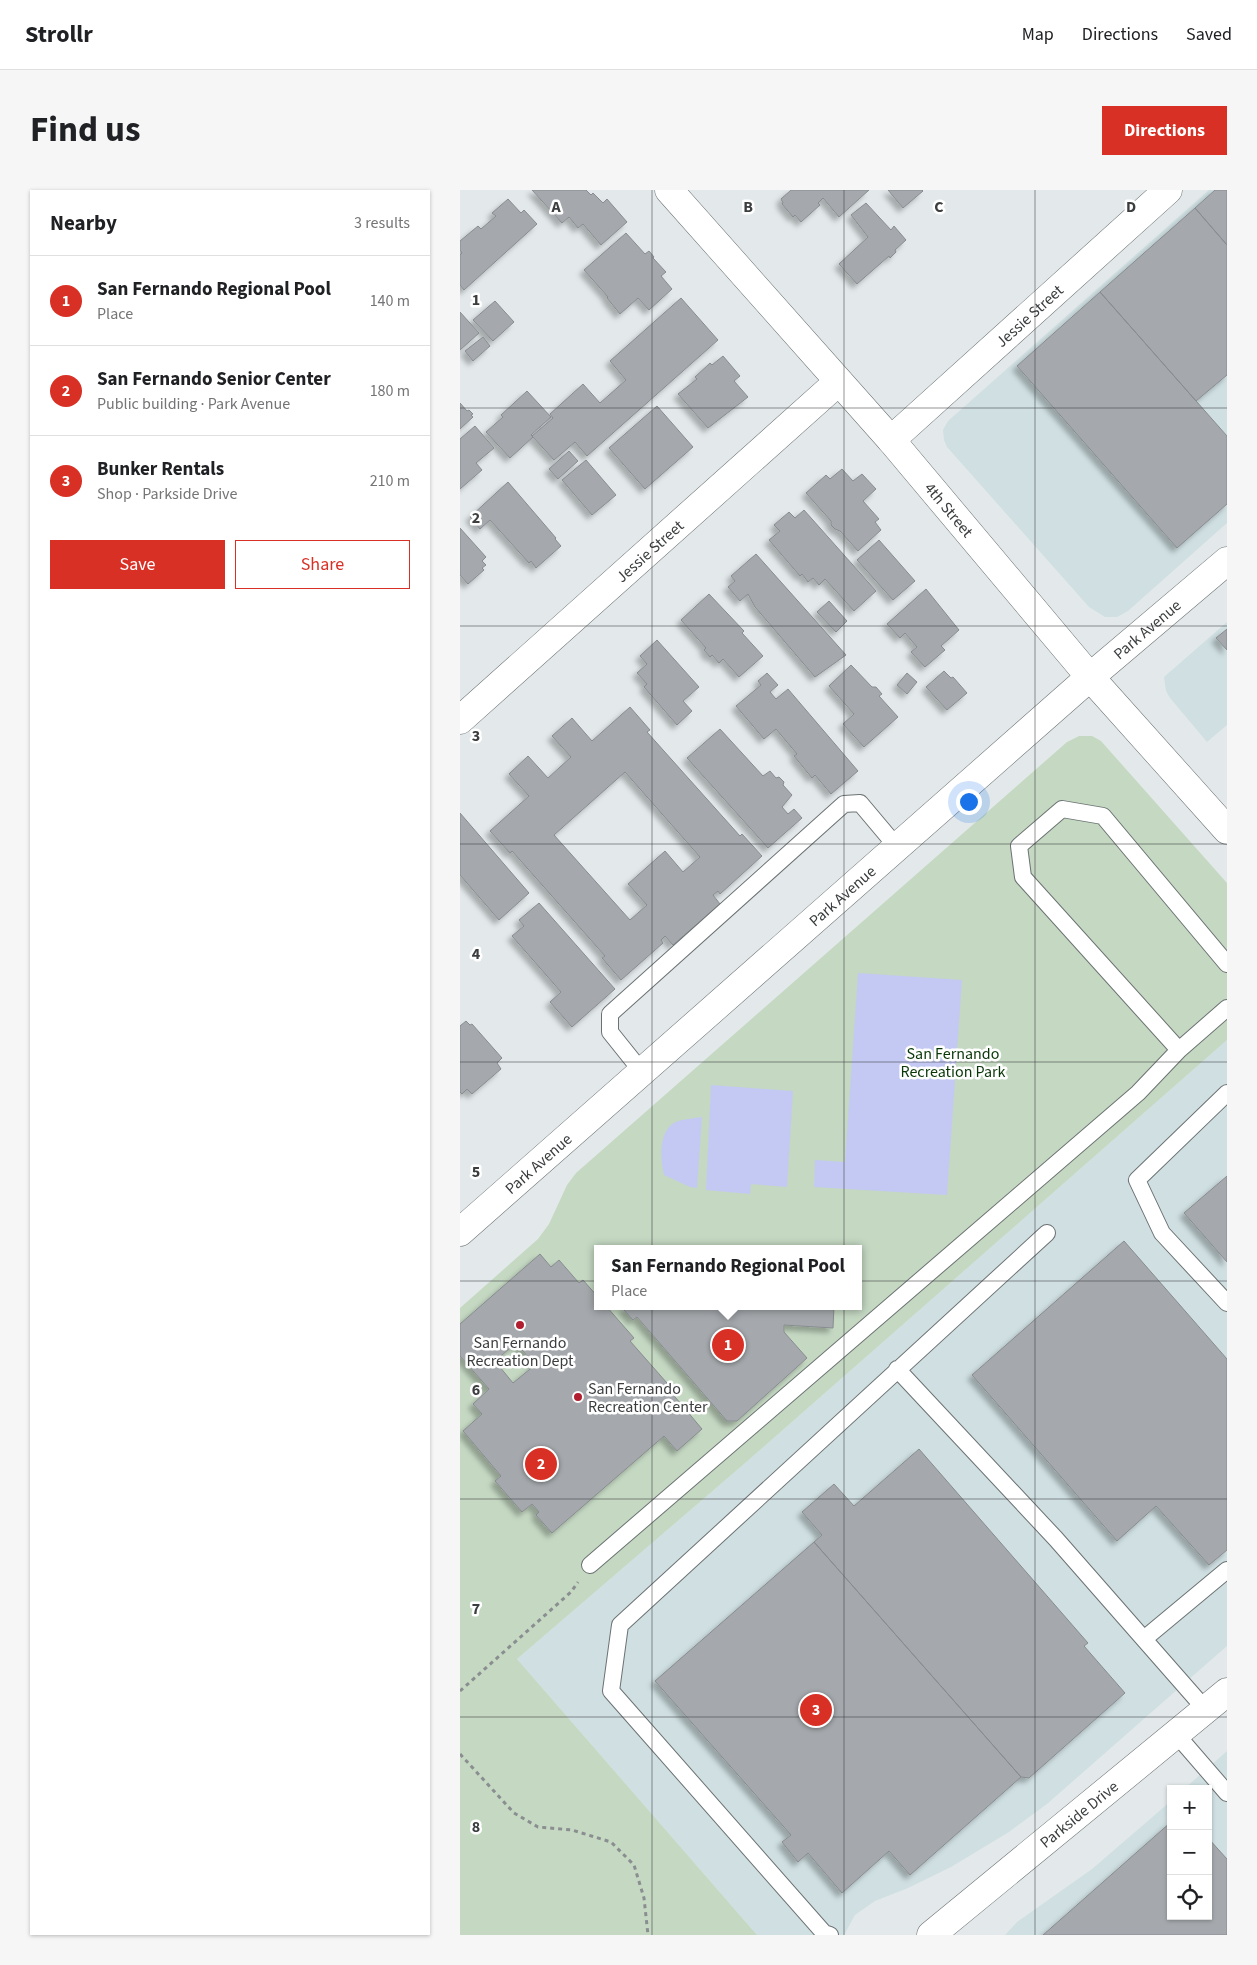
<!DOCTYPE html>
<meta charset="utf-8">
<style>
:root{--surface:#fff;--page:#f6f6f6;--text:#202124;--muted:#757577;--line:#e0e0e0;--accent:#d93025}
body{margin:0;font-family:"Source Sans 3",sans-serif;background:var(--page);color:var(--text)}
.controls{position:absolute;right:15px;bottom:15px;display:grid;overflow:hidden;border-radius:0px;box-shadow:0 1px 4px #0004}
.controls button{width:45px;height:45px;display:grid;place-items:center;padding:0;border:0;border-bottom:1px solid var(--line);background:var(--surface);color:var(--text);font:25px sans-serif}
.you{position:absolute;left:508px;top:611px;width:18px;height:18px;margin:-12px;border:4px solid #fff;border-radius:50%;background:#1a73e8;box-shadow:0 0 0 8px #1a73e833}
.badge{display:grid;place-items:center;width:32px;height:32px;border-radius:50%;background:var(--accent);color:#fff;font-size:16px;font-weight:700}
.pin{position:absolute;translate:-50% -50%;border:2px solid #fff;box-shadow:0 1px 5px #0006}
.popup{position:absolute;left:134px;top:1055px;width:268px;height:65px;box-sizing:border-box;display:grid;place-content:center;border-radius:0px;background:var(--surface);filter:drop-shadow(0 1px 4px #0005);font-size:16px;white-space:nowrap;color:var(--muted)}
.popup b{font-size:19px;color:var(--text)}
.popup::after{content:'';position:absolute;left:50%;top:100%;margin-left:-10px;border:10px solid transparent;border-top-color:var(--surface)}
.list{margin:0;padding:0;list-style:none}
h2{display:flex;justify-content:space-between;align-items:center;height:65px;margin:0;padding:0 20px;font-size:21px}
h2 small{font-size:16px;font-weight:400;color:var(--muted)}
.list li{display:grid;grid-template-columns:32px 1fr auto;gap:15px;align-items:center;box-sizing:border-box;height:90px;padding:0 20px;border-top:1px solid var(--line)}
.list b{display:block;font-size:19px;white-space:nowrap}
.list p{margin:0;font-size:16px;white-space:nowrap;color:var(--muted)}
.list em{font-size:16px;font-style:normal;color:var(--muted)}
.actions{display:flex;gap:10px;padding:15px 20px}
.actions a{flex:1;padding:11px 0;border:1px solid var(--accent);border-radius:0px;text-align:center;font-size:18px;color:var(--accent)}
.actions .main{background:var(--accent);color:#fff}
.icon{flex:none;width:28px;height:28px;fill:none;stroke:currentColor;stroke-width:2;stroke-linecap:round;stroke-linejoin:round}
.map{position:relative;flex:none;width:767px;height:1745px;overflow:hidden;border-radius:0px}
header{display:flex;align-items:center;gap:30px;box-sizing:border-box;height:70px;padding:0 25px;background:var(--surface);border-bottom:1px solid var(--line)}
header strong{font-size:24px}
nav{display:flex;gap:28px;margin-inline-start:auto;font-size:18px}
.intro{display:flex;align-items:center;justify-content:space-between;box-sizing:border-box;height:120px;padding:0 30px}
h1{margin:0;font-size:35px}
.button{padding:12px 22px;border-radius:0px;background:var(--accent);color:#fff;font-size:18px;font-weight:700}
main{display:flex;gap:30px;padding:0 30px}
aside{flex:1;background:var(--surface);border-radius:0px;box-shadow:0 1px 4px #0004}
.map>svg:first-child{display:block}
.built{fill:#cfdfe2}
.green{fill:#c4d8c2;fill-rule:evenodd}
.water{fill:#c4c9f3}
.building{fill:#a5a9ad;stroke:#888c90;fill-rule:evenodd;filter:url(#shadow)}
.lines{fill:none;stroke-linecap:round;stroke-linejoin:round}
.lane-casing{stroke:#6c7273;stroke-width:18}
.street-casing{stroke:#6c7273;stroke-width:29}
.secondary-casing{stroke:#6c7273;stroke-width:29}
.path{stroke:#8a8e90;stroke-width:3;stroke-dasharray:4 4;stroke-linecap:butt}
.lane{stroke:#fff;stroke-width:16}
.street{stroke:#fff;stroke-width:28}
.secondary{stroke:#fff;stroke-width:28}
.grid{fill:none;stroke:#3b3d3e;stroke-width:1;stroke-opacity:0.55}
.poi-dot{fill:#b01e2f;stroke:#fff;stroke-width:2}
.labels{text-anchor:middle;stroke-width:5;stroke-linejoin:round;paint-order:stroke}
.street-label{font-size:16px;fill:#3b3d3e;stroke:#fff}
.park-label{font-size:16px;fill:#093708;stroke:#fff}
.poi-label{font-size:16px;fill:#3b3d3e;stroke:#fff}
.grid-label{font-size:16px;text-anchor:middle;font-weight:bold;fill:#3b3d3e;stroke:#fff;stroke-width:5;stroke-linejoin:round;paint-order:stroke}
</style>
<header>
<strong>Strollr</strong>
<nav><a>Map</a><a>Directions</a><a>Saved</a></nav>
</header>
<div class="intro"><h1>Find us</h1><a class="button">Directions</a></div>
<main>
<aside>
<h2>Nearby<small>3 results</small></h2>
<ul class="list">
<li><span class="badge">1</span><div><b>San Fernando Regional Pool</b><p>Place</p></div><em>140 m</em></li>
<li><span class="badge">2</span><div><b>San Fernando Senior Center</b><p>Public building · Park Avenue</p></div><em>180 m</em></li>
<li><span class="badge">3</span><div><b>Bunker Rentals</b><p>Shop · Parkside Drive</p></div><em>210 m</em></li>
</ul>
<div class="actions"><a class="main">Save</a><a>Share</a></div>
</aside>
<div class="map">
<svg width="767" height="1745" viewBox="0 0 767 1745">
<defs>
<filter id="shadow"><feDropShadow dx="-4.5" dy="4.5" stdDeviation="2.5" flood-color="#0004"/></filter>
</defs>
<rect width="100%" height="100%" fill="#e3e9eb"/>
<path class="built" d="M749,0h18v333l-99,88 -11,6h-12l-16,-10 -142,-160 -3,-7 -1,-10 5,-9z
M767,432v103l-20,17 -37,-44 -4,-7 -2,-14z
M767,850v606l-180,158 -38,28 -58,35 -43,21 -33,13 -20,14 -11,20h-87l-240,-276 227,-195z
M767,1561v184h-222l12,-13 75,-53 79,-68v115h37v-127h-24z"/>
<path class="green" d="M619,546h13l9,5 126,142v157l-483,424 -227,195 240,276h-297v-627l78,-69 11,-15 18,-39 9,-12 491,-431zM138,1059h260v57h-260z"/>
<path class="water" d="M398,783l104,7 -15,215 -133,-8 1,-27 30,2z
M251,895l82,6 -6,96 -36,-3 -1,10 -44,-4z
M242,927l-5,71 -7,-1 -26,-12c-4,-16 -6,-47 14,-54 7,-2 17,-3 24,-4z"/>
<path class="building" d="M72,0h54l5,5 2,-2 10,10 4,-4 20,23 -26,23 -18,-21 -5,4 -9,-11 -7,6z
M331,0h78l-30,27 -16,-19 -5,5 2,2 -19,17 -6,-7 -2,2 -11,-13 1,-1 -2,-4z
M428,0h34l1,1 -20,17z
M755,0h12v55l-32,-37z
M48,9l13,14 3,-3 13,14 -73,66 -4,-5v-30l2,-2 -2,-3v-9l18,-15 3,3 15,-13 -4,-3z
M406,13l25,27 3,-4 12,14 -11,10 1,2 -6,6 -1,-2 -32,28 -18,-20 29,-27 -17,-22z
M735,18l32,37v130l-31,26 -96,-109z
M166,43l19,21 4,-3 5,6 -1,1 13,14 -5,4 11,13 -23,21 -11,-12 -18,16 -13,-16 1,-1 -24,-27z
M640,102l127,144v68l-50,44 -160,-182z
M221,108l37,42 -131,116 -12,-14 -21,18 -22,-24 21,-18 -3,-4 33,-30 17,19 26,-23 -16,-19z
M35,111l19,21 -21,19 -20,-21z
M0,122l19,21 -19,17z
M23,147l7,9 -17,15 -8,-10z
M263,166l17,20 -6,5 14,16 -40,31 -30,-34 19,-15 -2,-2 15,-14 2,2z
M67,201l24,26 -20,18 2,2 -23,21 -24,-26 17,-15 -2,-2z
M0,213l7,8 2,-1 4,4 -2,1 2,2 -13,12z
M197,216l36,41 -48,42 -36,-41z
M15,236l19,22 -18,15 6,7 -22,19v-50z
M109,261l9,10 -20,18 -9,-10z
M126,270l30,35 -24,20 -30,-35z
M382,279l11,12 9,-7 14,15 -13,12 16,18 -4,3 6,8 -23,21 -18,-20 -5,-2 -4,-4v-4l-25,-28 20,-18 4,4z
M48,292l48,56 -1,1 6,7 -25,22 -5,-7 -2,2 -39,-43 -10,9 -10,-12z
M344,320l72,81 -22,20 -29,-32 -6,6 -6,-7 -5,4 -6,-8 -2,2 -31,-36 11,-9 -6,-6 15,-13 6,6z
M0,338l26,29 -4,4 4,4 -4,3 2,2 -16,14 -8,-9z
M419,350l36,41 -22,19 -36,-40z
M296,364l90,101 -31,22 -60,-70 -7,-13 -8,7 -12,-14 7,-6 -4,-5z
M466,399l33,41 -18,16 4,4 -20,17 -14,-15 6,-5 -12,-14 -5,5 -13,-14z
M249,404l35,37 -2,2 21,23 -24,21 -16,-18 -4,4 -7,-8 -2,2 -6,-7 2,-2 -25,-28z
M369,411l18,20 -11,11 -19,-20z
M767,439v21l-11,-12z
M197,450l42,47 -16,14 9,10 -15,14 -33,-38 3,-3 -10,-11 10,-9 -7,-8z
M391,475l21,22h4l6,7 -3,2 19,21 -34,30 -21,-23 11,-10 -25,-28z
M484,481l7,7 2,-1 14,16 -20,17 -21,-23z
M307,483l11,12 -8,7 6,7 12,-10 70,82 -27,23 -16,-19 -3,3 -18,-22 3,-2 -21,-25 -12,10 -28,-33 25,-21 -3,-4z
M447,483l10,9 -10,12 -10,-9z
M170,517l20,23 -3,2 93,104 2,-2 20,22 -42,38 -2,-3 -5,4 7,9 -47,41 -8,-9 -4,4 2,3 -42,37 -19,-22 3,-2 -93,-105 -2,2 -20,-22 39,-35 -20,-22 19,-18 20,22 23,-21 -19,-21 20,-18 20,23zM165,582l75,85 -17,15 -18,-21 -37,33 19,21 -17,15 -76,-85z
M260,539l43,47 7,-5 6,7 3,-1 5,5 -1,3 9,10 -10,12 6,7 6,-5 8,9 -34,30 -81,-90z
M0,623l69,80 -30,27 -39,-45z
M79,713l76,86 -43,38 -22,-25 11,-10 -49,-56 12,-10 -5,-6z
M6,831l4,4 2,-1 30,34 -5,5 4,6 -29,25 -5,-5 -5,5 -2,-2v-66z
M767,986v86l-43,-49z
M664,1051l103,118v191l-18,15 -53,-59 -39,35 -145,-166z
M80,1064l11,13 8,-7 20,23 4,-3 15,17v9h8l28,32 -4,3 37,42 -2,2 37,44 -25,22 -13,-15 -112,97 -16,-18 3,-3 -7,-8 -10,8 -27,-31 6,-5 -38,-45 19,-17 -9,-10 16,-15 -29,-33v-32zM56,1153l19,22 -22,18 -18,-22z
M167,1116h132v2l9,-2h66l-1,22 -49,-3v7l23,26 -70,63h-10l-90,-104 -4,3 -10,-11z
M459,1259l169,194 -4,3 41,47 -96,85 -8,-1 -207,-235 8,-7 -20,-23 32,-28 20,22z
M354,1352l207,235 -111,98 -21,-24 -47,42 -34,-40 -10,9 -16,-20 9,-7 -136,-154z
M711,1632v94h37v-78l19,21v76h-184z"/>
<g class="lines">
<defs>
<path id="lane" d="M719,860l-156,-173 -4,-31 43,-37 41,7 124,148
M182,882l-32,-40v-18l234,-210 16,-1 37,44
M767,903l-90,87 25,53 65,70
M437,1179l159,170 150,171
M130,1375l548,-472 41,-43 48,-42
M684,1449l83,-69
M716,1544l51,59
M370,1745l-6,-2 -213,-242 9,-66 427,-392"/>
<g id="street">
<path id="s1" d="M431,250l277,-250"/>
<path id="s2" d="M0,530l378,-338"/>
<path id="s3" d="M0,1042l630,-555 137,-116"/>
<path id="s4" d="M471,1745l296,-243"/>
</g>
<g id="secondary">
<path id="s5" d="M209,0l222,250 199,237 137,153"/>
</g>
</defs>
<use href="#lane" class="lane-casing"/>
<use href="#street" class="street-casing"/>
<use href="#secondary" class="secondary-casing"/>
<path class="path" d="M0,1501l111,-99 7,-10
M0,1564l54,59 24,14 34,3 39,12 23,23 10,33 4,37"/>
<use href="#lane" class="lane"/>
<use href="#street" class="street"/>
<use href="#secondary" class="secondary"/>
</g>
<path class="grid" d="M192,0v1745M384,0v1745M575,0v1745M0,218h767M0,436h767M0,654h767M0,872h767M0,1091h767M0,1309h767M0,1527h767"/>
<g class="poi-dot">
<circle cx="60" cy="1135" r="5"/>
<circle cx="118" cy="1207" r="5"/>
</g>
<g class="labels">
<g class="street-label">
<text dy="6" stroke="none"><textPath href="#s1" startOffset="186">Jessie Street</textPath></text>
<text dy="6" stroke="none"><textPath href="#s5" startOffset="425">4th Street</textPath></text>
<text dy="6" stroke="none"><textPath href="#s2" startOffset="254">Jessie Street</textPath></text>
<text dy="6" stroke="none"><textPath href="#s3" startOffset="914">Park Avenue</textPath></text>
<text dy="6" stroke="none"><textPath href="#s3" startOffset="509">Park Avenue</textPath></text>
<text dy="6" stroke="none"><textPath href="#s3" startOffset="104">Park Avenue</textPath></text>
<text dy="6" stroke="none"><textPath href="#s4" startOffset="191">Parkside Drive</textPath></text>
</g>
<g class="park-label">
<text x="493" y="869">San Fernando<tspan x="493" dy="18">Recreation Park</tspan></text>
</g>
<g class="poi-label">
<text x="60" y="1158">San Fernando<tspan x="60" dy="18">Recreation Dept</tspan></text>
<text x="128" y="1204" text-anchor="start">San Fernando<tspan x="128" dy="18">Recreation Center</tspan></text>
</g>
</g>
<g class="grid-label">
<text x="96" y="22">A</text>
<text x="288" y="22">B</text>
<text x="479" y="22">C</text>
<text x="671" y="22">D</text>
<text x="16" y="115">1</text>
<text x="16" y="333">2</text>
<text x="16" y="551">3</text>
<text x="16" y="769">4</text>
<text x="16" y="987">5</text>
<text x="16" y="1205">6</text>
<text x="16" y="1424">7</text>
<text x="16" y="1642">8</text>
</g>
</svg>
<div class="controls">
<button>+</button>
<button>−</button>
<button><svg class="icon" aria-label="locate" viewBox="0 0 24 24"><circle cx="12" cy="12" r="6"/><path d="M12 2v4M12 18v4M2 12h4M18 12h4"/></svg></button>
</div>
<div class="you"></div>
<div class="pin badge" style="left:268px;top:1155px">1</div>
<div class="popup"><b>San Fernando Regional Pool</b>Place</div>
<div class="pin badge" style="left:81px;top:1274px">2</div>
<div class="pin badge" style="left:356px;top:1520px">3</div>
</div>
</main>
